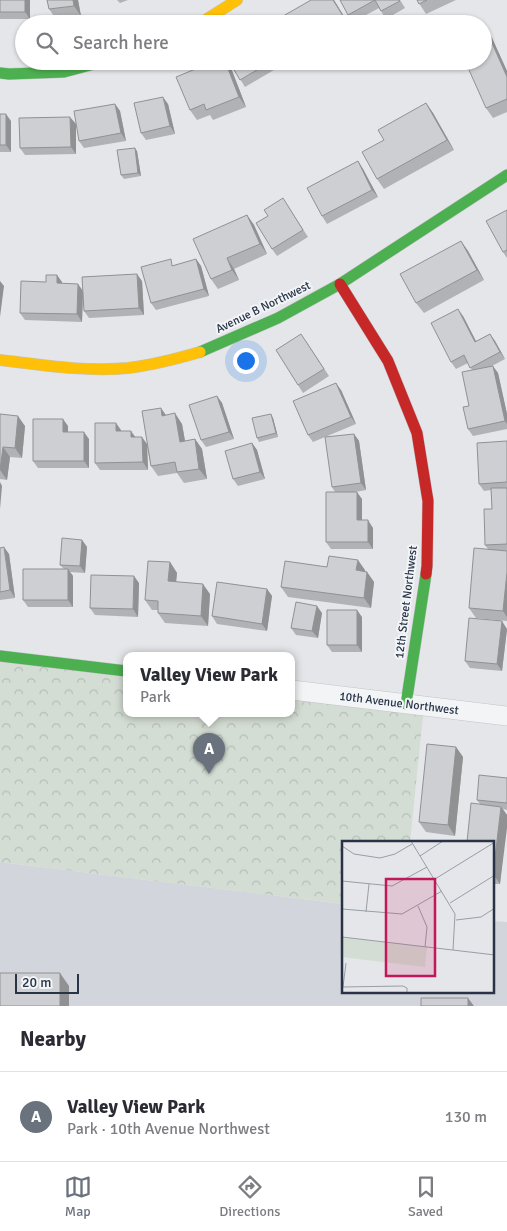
<!DOCTYPE html>
<meta charset="utf-8">
<style>
:root{--surface:#fff;--page:#f2f2f3;--text:#2b2b33;--muted:#7c7c81;--line:#e1e1e2;--accent:#6a727e}
body{margin:0;font-family:Signika,sans-serif;background:var(--page);color:var(--text)}
.scale{position:absolute;left:15px;bottom:12px;width:64px;box-sizing:border-box;padding-left:5px;border:2px solid #293345;border-top:0;font-size:14px;line-height:18px;white-space:nowrap;color:#293345;-webkit-text-stroke:4px #f2f5f8;paint-order:stroke}
.you{position:absolute;left:245px;top:360px;width:18px;height:18px;margin:-12px;border:4px solid #fff;border-radius:50%;background:#1a73e8;box-shadow:0 0 0 8px #1a73e833}
.badge{display:grid;place-items:center;width:32px;height:32px;border-radius:50%;background:var(--accent);color:#fff;font-size:16px;font-weight:700}
.pin{position:absolute;translate:-50% -41px;filter:drop-shadow(0 1px 2px #0008)}
.pin::after{content:'';position:absolute;top:26px;width:18px;height:15px;background:inherit;clip-path:polygon(0 0,100% 0,50% 100%)}
.popup{position:absolute;left:123px;top:652px;width:172px;height:65px;box-sizing:border-box;display:grid;place-content:center;border-radius:10px;background:var(--surface);filter:drop-shadow(0 1px 4px #0005);font-size:16px;white-space:nowrap;color:var(--muted)}
.popup b{font-size:19px;color:var(--text)}
.popup::after{content:'';position:absolute;left:50%;top:100%;margin-left:-10px;border:10px solid transparent;border-top-color:var(--surface)}
.list{margin:0;padding:0;list-style:none}
h2{display:flex;justify-content:space-between;align-items:center;height:65px;margin:0;padding:0 20px;font-size:21px}
h2 small{font-size:16px;font-weight:400;color:var(--muted)}
.list li{display:grid;grid-template-columns:32px 1fr auto;gap:15px;align-items:center;box-sizing:border-box;height:90px;padding:0 20px;border-top:1px solid var(--line)}
.list b{display:block;font-size:19px;white-space:nowrap}
.list p{margin:0;font-size:16px;white-space:nowrap;color:var(--muted)}
.list em{font-size:16px;font-style:normal;color:var(--muted)}
.icon{flex:none;width:28px;height:28px;fill:none;stroke:currentColor;stroke-width:2;stroke-linecap:round;stroke-linejoin:round}
.map{position:relative;flex:none;width:507px;height:1006px;overflow:hidden}
.search{position:absolute;background:var(--surface);box-shadow:0 1px 4px #0004;left:15px;right:15px;top:15px;height:55px;display:flex;align-items:center;gap:12px;box-sizing:border-box;padding:0 18px;border-radius:28px;color:var(--muted);font-size:19px}
.sheet{height:155px;background:var(--surface)}
nav{display:flex;justify-content:space-around;align-items:center;box-sizing:border-box;height:70px;border-top:1px solid var(--line);background:var(--surface);font-size:14px;color:var(--muted)}
nav a{display:grid;justify-items:center;gap:2px}
nav .on{color:var(--accent)}
.map>svg:first-child{display:block}
.built{fill:#d2d6dc}
.park{fill:url(#park-crowns)}
.lines{fill:none;stroke-linecap:round;stroke-linejoin:round}
.street-casing{stroke:#c2c4c7;stroke-width:20}
.fast-casing{stroke:#c2c4c7;stroke-width:12}
.slow-casing{stroke:#c2c4c7;stroke-width:12}
.jam-casing{stroke:#c2c4c7;stroke-width:12}
.street{stroke:#f3f4f6;stroke-width:19}
.fast{stroke:#4caf50;stroke-width:11}
.slow{stroke:#ffc107;stroke-width:11}
.jam{stroke:#c62828;stroke-width:11}
.wall{fill:#b0b2b5}
.shaded-wall{fill:#909193}
.building{fill:#cdcfd2;stroke:#909193}
.labels{text-anchor:middle;stroke-width:4;stroke-linejoin:round;paint-order:stroke}
.street-label{font-size:12px;fill:#293345;stroke:#f2f5f8}
.inset-road{fill:none;stroke:#999ea7;stroke-width:1}
.view{fill:#c2185b;fill-opacity:0.15;stroke:#c2185b;stroke-width:2.5}
.inset-edge{fill:none;stroke:#293345;stroke-width:2.5}
</style>
<div class="map">
<svg width="507" height="1006" viewBox="0 0 507 1006">
<defs>
<pattern id="park-crowns" width="20" height="18" patternUnits="userSpaceOnUse" patternTransform="scale(1.25)"><rect width="20" height="18" fill="#d4ddd4"/><path d="M2 6a3 3 0 1 1 6 0M12 15a3 3 0 1 1 6 0" fill="none" stroke="#b6beb7"/></pattern>
</defs>
<rect width="100%" height="100%" fill="#e4e6e9"/>
<path class="built" d="M0,862l343,42v88h150v-71l14,1v84h-507z"/>
<path class="park" d="M0,656l126,15v42h166v-23l132,16 -14,136h-67v62l-343,-42z"/>
<g class="lines">
<defs>
<path id="street" d="M292,690l215,26"/>
<path id="fast" d="M0,73l9,1 55,-2 41,-11
M200,352l78,-34 62,-34 167,-109
M0,656l126,15
M406,704l20,-130"/>
<path id="slow" d="M199,24l38,-24
M0,360c42,5 85,12 128,8 25,-3 48,-9 72,-16"/>
<path id="jam" d="M340,284l48,77 29,72 11,68 -1,65 -1,8"/>
</defs>
<use href="#street" class="street-casing"/>
<use href="#fast" class="fast-casing"/>
<use href="#slow" class="slow-casing"/>
<use href="#jam" class="jam-casing"/>
<use href="#street" class="street"/>
<use href="#fast" class="fast"/>
<use href="#slow" class="slow"/>
<use href="#jam" class="jam"/>
</g>
<path class="wall" d="M0,0h30v19h-30z
M47,0h31l3,16 -25,3 -7,-10z
M117,0h11l-8,3z
M311,0h23l14,23 -67,1z
M340,0h60l5,8 -19,11 -7,-11 -26,14z
M417,0h39l-30,14z
M485,27l7,11 15,33v41l-14,6 -7,-10z
M225,61h1l5,7 15,39 -33,13 -3,-5 -13,5 -7,-10z
M229,61h60l-44,26z
M426,103l7,10 21,37 -70,39 -7,-10 7,-39z
M115,104l5,7 6,30 -42,7 -5,-7z
M168,104l7,30 -29,6 -5,-7z
M0,114l11,7v31h-11z
M76,124v30l-51,1 -5,-7z
M137,151l4,25 -17,3 -3,-4z
M358,161l5,8 15,28 -51,27 -5,-8z
M288,206l20,31 -31,19 -5,-7 -4,-33z
M507,210v48l-4,-6z
M247,215l7,10 13,29 -33,15 5,11 -21,9 -7,-10z
M461,241l7,10 16,29 -60,33 -8,-10z
M196,259l5,7 8,30 -53,14 -5,-7 24,-38z
M57,275l5,8 20,8 60,-10 2,34 -55,3 -5,-7 -1,-18 -1,29 -57,-2 -5,-7 26,-31z
M463,316l13,25 14,-7 5,7 10,18 -13,7 6,7 9,41v15l-34,7 -5,-7 4,-59 -4,-7 -12,6 -5,-7z
M306,341l23,35 -26,17 -5,-8z
M341,390l15,34 -43,18 -5,-7z
M217,396l5,7 12,36 -28,8 -5,-7z
M0,414l25,12 -3,32 -12,-1 -3,23 -7,-1z
M166,415l16,9 3,17 10,-2 7,10 5,30 -23,4 -7,-10 -19,3 -7,-10 -4,-19 1,23h-48l-5,-7 26,-33v1l26,13z
M273,418l5,19 -19,5 -2,-4z
M68,426v6l21,7v29h-51l-5,-7z
M354,434l5,7 7,49 -11,2 7,7v21l11,8v21h-42l-5,-7 9,-50 -3,-5z
M507,441v180l-31,-3 -7,-10 19,-59 -3,-4 7,-36 -1,-19 -7,1 -5,-7z
M252,443l5,7 8,29 -27,7 -5,-7z
M82,540l5,7 -2,26 -15,-1 3,4v31h-45l-5,-7 41,-31 -4,-4z
M0,548l9,6 6,44 -15,2z
M170,562l7,11 -1,9 34,12 -2,32 -43,-3 -7,-10v-3h-6l-7,-10z
M327,567l38,3v1l2,1 7,10 -3,26 -83,-11 -7,-10z
M139,583l-1,34 -43,-2 -5,-7z
M267,589l5,7 -5,35 -50,-7 -5,-8z
M322,613l-4,25 -22,-3 -5,-7z
M362,617v35h-30l-5,-7z
M507,629l-5,42 -32,-3 -5,-7z
M456,747l7,10 -8,79 -29,-4 -7,-10z
M507,778v32l-4,-1 4,6 -7,69h-7v-42l-13,-38 -3,-4z"/>
<path class="shaded-wall" d="M25,0h5v19l-5,-7z
M73,0h5l3,16 -7,-10z
M333,0h1l14,23 -5,-7z
M485,27l7,11 15,33v6z
M225,61h1l5,7 15,39 -7,-10z
M163,97l5,7 7,30 -5,-8z
M426,103l7,10 21,37 -7,-10z
M115,104l5,7 6,30 -5,-8z
M6,114l5,7v31l-5,-7z
M70,117l6,7v30l-5,-7z
M135,148l2,3 4,25 -3,-3z
M358,161l5,8 15,28 -6,-7z
M247,215l7,10 13,29 -7,-10z
M461,241l7,10 16,29 -7,-10z
M227,258l7,11 5,11 -7,-10z
M196,259l5,7 8,30 -5,-7z
M137,274l5,7 2,34 -5,-7z
M57,275l5,7v8l-5,-7z
M0,281l4,5 -4,31z
M78,284l5,7 -1,31 -5,-8z
M458,309l5,7 17,33 -5,-7z
M490,334l5,7 10,18 -5,-7z
M493,366l5,7 9,41v10l-2,-3z
M336,383l5,7 15,34 -5,-7z
M217,396l5,7 12,36 -5,-7z
M161,408l7,10 -6,-2z
M175,413l7,11 5,28 -7,-10z
M271,414l2,4 5,19 -2,-4z
M18,416l7,10 -3,32 -7,-10z
M63,419l5,7v13l-5,-7z
M116,423l5,7v8l-5,-7z
M131,431l5,7 -5,-1z
M84,432l5,7v29l-5,-7z
M354,434l5,7 7,49 -5,-7z
M142,437l5,7 1,26 -5,-8z
M195,439l7,10 5,30 -8,-10z
M252,443l5,7 8,29 -5,-7z
M3,447l7,10 -3,23 -7,-10z
M0,482l2,4 -2,23z
M357,492l5,7v29l-5,-8z
M368,520l5,8v21l-5,-7z
M82,540l5,7 -2,26 -5,-7z
M4,547l5,7 6,44 -5,-8z
M358,560l7,10 -2,10 -7,-10z
M170,562l7,11 -2,19 -7,-11z
M68,569l5,7v31l-5,-7z
M367,572l7,10 -3,26 -7,-10z
M507,572v45l-4,-6z
M134,576l5,7 -1,34 -5,-8z
M203,584l7,10 -2,32 -7,-10z
M267,589l5,7 -5,35 -5,-7z
M317,606l5,7 -4,25 -6,-7z
M357,610l5,7v35l-5,-7z
M502,621l5,8 -5,42 -5,-7z
M456,747l7,10 -8,79 -7,-11z
M501,807l6,8v13l-7,56 -7,-10z
M60,973l9,13v20h-9z
M468,998l6,8h-6z"/>
<path class="building" d="M0,0h25v12h-25z
M47,0h26l1,6 -25,3z
M311,0h22l10,16 -13,8h-49l-3,-5z
M340,0h59l1,1 -19,10 -6,-11 -27,15z
M417,0h10l-8,4z
M485,27l22,50v22l-21,9 -21,-47h18v-33z
M215,61h10l14,36 -33,13 -2,-6 -14,6 -14,-33z
M229,61h43l-32,19z
M163,97l7,29 -29,7 -7,-30z
M426,103l21,37 -70,39 -15,-27 22,-12 -6,-10z
M115,104l6,29 -42,8 -5,-30z
M0,114h6v31h-6z
M70,117l1,30 -51,1 -1,-30z
M135,148l3,25 -17,2 -4,-25z
M358,161l14,29 -50,26 -15,-28z
M283,198l20,32 -31,19 -16,-26 12,-7 -4,-6z
M507,210v40l-4,2 -17,-31z
M247,215l13,29 -33,14 5,12 -21,9 -18,-40z
M461,241l16,29 -61,33 -16,-29z
M171,259l1,7 24,-7 8,30 -53,14 -10,-36z
M137,274l2,34 -55,3 -2,-34z
M46,275h11v8l21,1 -1,30 -57,-1 1,-32 25,1z
M458,309l17,33 15,-8 10,18 -30,16 -6,-13 -13,7 -20,-39z
M301,334l23,35 -26,16 -22,-35z
M493,366l12,55 -37,8 -5,-22 6,-1 -7,-34z
M336,383l15,34 -43,18 -15,-34z
M217,396l12,36 -28,8 -12,-35z
M161,408l1,8 13,-3 5,29 15,-3 4,30 -22,3 -2,-10 -24,4 -9,-55z
M0,414l18,2 -3,32 -12,-1 -3,23z
M271,414l5,19 -19,5 -5,-20z
M33,419h30v13h21v29h-51z
M95,423h21v8h15v6h11l1,25 -48,1z
M354,434l7,49 -29,4 -7,-50z
M507,441v41l-28,2 -2,-41z
M252,443l8,29 -27,7 -8,-28z
M491,488h16v56l-22,1 -1,-36h8z
M326,492h31v28h11v22h-42z
M62,538l20,2 -2,26 -20,-1z
M4,547l6,43 -10,2v-44z
M474,548l33,3v21l-4,39 -34,-3z
M329,556l29,4 -2,10 11,2 -3,26 -83,-11 4,-26 42,6z
M148,561l22,1 -2,19 35,3 -2,32 -43,-3v-12l-13,-1z
M23,569h45v31h-45z
M91,575l43,1 -1,33 -43,-1z
M217,582l50,7 -5,35 -50,-8z
M296,602l21,4 -5,25 -21,-3z
M327,610h30v35h-30z
M469,618l33,3 -5,43 -32,-3z
M427,744l29,3 -8,78 -29,-3z
M479,775l28,3v25l-30,-3z
M471,803l30,4 -8,67v-32h-26z
M0,973h60v33h-60z
M421,998h47v8h-47z"/>
<g class="labels">
<g class="street-label">
<text transform="translate(263 307) rotate(-26)" y="4">Avenue B Northwest</text>
<text transform="translate(406 602) rotate(-83)" y="4">12th Street Northwest</text>
<text transform="translate(399 703) rotate(7)" y="4">10th Avenue Northwest</text>
</g>
</g>
<g transform="translate(342 841)">
<rect width="152" height="152" fill="#e4e6e9"/>
<path d="M0,96l85,10 -2,20 -83,-10z" fill="#d4ddd4"/>
<path class="inset-road" d="M69,0l44,73 -2,36M0,5l12,8 26,4 15,-4 17,-10M78,15l23,-15M93,38l60,-37M0,40l50,5 35,-19M108,62l45,-28M76,65l9,21 -2,20M0,68l60,5 40,-23M24,71l3,-28M114,79l25,-3 14,-9M0,96l153,18M0,146l61,-1 4,2v5M1,146l3,-24"/>
<path class="view" d="M44,38h49v97h-49z"/>
<rect width="152" height="152" class="inset-edge"/>
</g>
</svg>
<div class="scale">20 m</div>
<div class="you"></div>
<div class="pin badge" style="left:209px;top:774px">A</div>
<div class="popup"><b>Valley View Park</b>Park</div>
<div class="search"><svg class="icon" aria-label="search" viewBox="0 0 24 24"><circle cx="10" cy="10" r="6"/><path d="M15 15l6 6"/></svg>Search here</div>
</div>
<section class="sheet">
<h2>Nearby<small></small></h2>
<ul class="list">
<li><span class="badge">A</span><div><b>Valley View Park</b><p>Park · 10th Avenue Northwest</p></div><em>130 m</em></li>
</ul>
</section>
<nav>
<a class="on"><svg class="icon" aria-label="map" viewBox="0 0 24 24"><path d="M3 6l6-2 6 2 6-2v14l-6 2-6-2-6 2zM9 4v14M15 6v14"/></svg>Map</a>
<a><svg class="icon" aria-label="directions" viewBox="0 0 24 24"><path d="M12 3l9 9-9 9-9-9zM9 14v-3h6M13 9l2 2-2 2"/></svg>Directions</a>
<a><svg class="icon" aria-label="saved" viewBox="0 0 24 24"><path d="M7 4h10v16l-5-4-5 4z"/></svg>Saved</a>
</nav>
